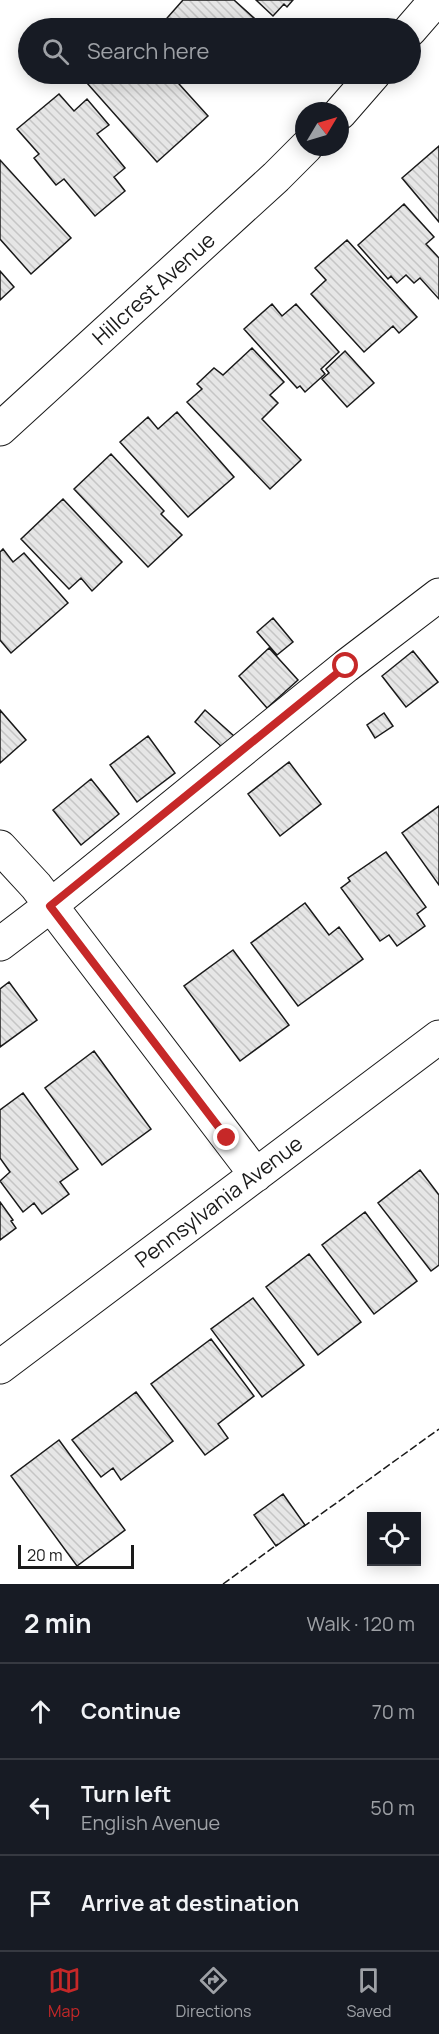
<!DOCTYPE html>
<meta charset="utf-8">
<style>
:root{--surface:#171b24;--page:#20242c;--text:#f1f3f6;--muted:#9ea1a6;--line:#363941;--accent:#c62828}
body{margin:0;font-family:Manrope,sans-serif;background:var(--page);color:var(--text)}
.controls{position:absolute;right:18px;bottom:18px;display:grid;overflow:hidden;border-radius:0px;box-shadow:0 3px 15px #0003}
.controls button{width:54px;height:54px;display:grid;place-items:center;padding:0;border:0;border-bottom:2px solid var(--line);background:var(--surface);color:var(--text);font:30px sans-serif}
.compass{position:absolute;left:295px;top:102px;width:54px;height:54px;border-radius:50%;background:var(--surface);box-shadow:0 3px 15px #0003;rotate:52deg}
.scale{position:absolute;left:18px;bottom:15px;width:116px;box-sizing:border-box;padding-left:6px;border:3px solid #1a1a1a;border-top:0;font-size:16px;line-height:21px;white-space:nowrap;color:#1a1a1a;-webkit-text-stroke:4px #fff;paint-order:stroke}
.stop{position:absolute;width:18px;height:18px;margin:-14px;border:4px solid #c62828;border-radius:50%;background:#fff}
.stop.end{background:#c62828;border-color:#fff;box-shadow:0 2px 6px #0008}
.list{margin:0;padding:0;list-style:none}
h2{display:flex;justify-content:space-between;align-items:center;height:78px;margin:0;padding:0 24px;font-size:26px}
h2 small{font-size:20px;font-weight:400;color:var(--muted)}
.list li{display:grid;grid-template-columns:39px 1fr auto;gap:18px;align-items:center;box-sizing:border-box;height:96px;padding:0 24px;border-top:2px solid var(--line)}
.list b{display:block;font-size:22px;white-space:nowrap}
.list p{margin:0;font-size:20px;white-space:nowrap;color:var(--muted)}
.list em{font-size:20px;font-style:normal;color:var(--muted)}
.icon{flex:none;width:33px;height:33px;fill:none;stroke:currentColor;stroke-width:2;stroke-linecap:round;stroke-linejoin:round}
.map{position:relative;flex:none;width:439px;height:1584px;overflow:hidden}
.search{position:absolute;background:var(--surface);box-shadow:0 3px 15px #0003;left:18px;right:18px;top:18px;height:66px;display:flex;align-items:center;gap:15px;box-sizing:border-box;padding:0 21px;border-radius:33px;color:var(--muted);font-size:22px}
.sheet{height:366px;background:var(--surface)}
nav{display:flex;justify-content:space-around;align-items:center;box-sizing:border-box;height:84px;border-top:2px solid var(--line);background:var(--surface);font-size:16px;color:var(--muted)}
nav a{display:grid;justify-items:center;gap:3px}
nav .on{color:var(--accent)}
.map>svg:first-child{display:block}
.building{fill:url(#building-back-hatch);stroke:#1a1a1a;stroke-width:1.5}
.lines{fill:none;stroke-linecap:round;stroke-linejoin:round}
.minor-casing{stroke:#1a1a1a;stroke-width:35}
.major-casing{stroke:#1a1a1a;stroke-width:35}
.minor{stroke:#fff;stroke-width:33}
.major{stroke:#fff;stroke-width:33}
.fence{stroke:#1a1a1a;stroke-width:1.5;stroke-dasharray:8 3;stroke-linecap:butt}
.route{stroke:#c62828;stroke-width:8}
.labels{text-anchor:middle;stroke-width:4.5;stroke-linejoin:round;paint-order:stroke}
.street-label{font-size:21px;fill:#1a1a1a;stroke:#fff}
</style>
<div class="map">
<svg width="439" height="1584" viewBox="0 0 439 1584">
<defs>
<pattern id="building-back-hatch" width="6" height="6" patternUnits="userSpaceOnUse" patternTransform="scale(1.5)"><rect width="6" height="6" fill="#e6e6e6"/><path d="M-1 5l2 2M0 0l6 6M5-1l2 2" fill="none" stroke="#c5c5c5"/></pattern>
</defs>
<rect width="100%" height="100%" fill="#fff"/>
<path class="building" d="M183,0h51l31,28h-102l-3,-2z
M256,0h37l-6,7 -3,-3 -11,12z
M79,74h91l38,42 -51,46z
M59,94l15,17 13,-12 22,26 -12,9 28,34 -11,9 11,14 -30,25 -31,-37 -8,6 -22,-27 5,-4 -22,-25z
M439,146v76l-37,-44z
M0,160l71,78 -40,36 -31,-35z
M404,204l30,33 -8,7 13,14v41l-19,-21 -6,5 -8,-8 -9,8 -6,-7 -3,3 -30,-34z
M347,240l70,77 -18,16 -6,-7 -29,26 -53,-58 15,-14 -11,-12z
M0,271l14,16 -14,13z
M272,304l10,12 14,-12 43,48 -18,17 4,5 -20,18 -5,-6 -3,2 -53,-59z
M252,348l32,34 -14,13 8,8 -16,16 39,41 -31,29 -83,-87 15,-13 -5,-5 17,-16 9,7z
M345,351l29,32 -27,24 -25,-28 7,-6 -3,-4z
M177,412l57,65 -46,40 -68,-75 28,-25 10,12z
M111,454l53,57 -3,3 21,21 -34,32 -74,-78z
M63,499l59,63 -30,29 -11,-13 -12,11 -48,-50z
M3,549l10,13 11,-9 44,50 -57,50 -11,-13v-88z
M273,618l20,24 -16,13 -20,-23z
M269,648l29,32 -31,28 -28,-32z
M413,651l25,31 -32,25 -24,-31z
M0,710l26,30 -26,23z
M205,710l29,26 -11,12 -28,-26z
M384,713l9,13 -18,12 -8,-13z
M148,736l27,37 -38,29 -27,-37z
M289,762l32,42 -41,32 -32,-42z
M91,779l28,35 -38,31 -28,-35z
M439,806v79l-37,-52z
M386,852l40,55 -9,7 8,12 -28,20 -8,-11 -9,6 -39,-53 9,-7 -2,-3z
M305,903l24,32 10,-8 24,32 -65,47 -47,-63z
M233,950l56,75 -49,36 -56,-75z
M9,982l28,38 -37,27v-58z
M94,1051l57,78 -49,36 -57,-77z
M23,1093l55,76 -18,13 9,12 -27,20 -8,-11 -11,9 -23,-31 10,-9 -10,-14v-48z
M420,1170l19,25v70l-8,6 -53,-68z
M0,1202l13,18 -2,1 5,7 -16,12z
M365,1212l52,69 -43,33 -52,-69z
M309,1254l52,68 -43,33 -52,-68z
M253,1298l51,67 -42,32 -51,-68z
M211,1339l43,57 -36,28 10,14 -23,17 -54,-71z
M136,1392l37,49 -52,39 -8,-12 -12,9 -29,-37z
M59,1440l66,90 -48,36 -66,-90z
M283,1494l22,31 -29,21 -22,-31z"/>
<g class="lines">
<defs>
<path id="minor" d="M0,847l36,39 220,289
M0,944l50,-38 296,-240 93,-71
M0,1367l439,-330"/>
<path id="major" d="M410,30l26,-30
M340,113l34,-39
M0,429l276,-252 30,-30"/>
</defs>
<use href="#minor" class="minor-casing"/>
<use href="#major" class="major-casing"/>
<use href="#minor" class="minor"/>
<use href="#major" class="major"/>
<path class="fence" d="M303,1527l136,-98
M223,1584l55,-40"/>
</g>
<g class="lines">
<path class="route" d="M227,1138l-177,-232 296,-240"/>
</g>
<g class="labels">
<g class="street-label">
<text transform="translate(154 289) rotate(-42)" y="7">Hillcrest Avenue</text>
<text transform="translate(219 1202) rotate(-37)" y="7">Pennsylvania Avenue</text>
</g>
</g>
</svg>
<div class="controls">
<button><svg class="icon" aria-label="locate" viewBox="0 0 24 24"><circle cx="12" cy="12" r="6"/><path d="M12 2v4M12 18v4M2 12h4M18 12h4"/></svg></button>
</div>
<svg class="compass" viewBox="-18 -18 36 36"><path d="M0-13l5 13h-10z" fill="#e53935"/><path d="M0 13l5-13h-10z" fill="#9ea1a6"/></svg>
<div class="scale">20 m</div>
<div class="stop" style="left:346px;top:666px"></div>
<div class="stop end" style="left:227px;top:1138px"></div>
<div class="search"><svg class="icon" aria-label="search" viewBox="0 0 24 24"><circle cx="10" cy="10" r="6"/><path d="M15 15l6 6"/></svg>Search here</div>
</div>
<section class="sheet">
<h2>2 min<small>Walk · 120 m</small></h2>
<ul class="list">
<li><svg class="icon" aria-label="ahead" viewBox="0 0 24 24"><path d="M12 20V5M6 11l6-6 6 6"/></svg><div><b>Continue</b></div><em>70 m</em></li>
<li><svg class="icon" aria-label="left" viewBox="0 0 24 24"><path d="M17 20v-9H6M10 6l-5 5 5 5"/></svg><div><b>Turn left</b><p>English Avenue</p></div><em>50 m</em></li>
<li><svg class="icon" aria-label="arrive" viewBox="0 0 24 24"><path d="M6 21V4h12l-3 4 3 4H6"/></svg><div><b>Arrive at destination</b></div></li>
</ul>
</section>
<nav>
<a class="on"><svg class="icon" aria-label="map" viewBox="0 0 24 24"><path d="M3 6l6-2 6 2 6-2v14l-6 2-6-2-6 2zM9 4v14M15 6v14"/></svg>Map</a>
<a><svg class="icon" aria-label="directions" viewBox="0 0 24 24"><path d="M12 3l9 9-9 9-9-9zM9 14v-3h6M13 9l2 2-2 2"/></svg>Directions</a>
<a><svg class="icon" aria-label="saved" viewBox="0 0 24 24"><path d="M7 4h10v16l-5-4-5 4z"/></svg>Saved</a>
</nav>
